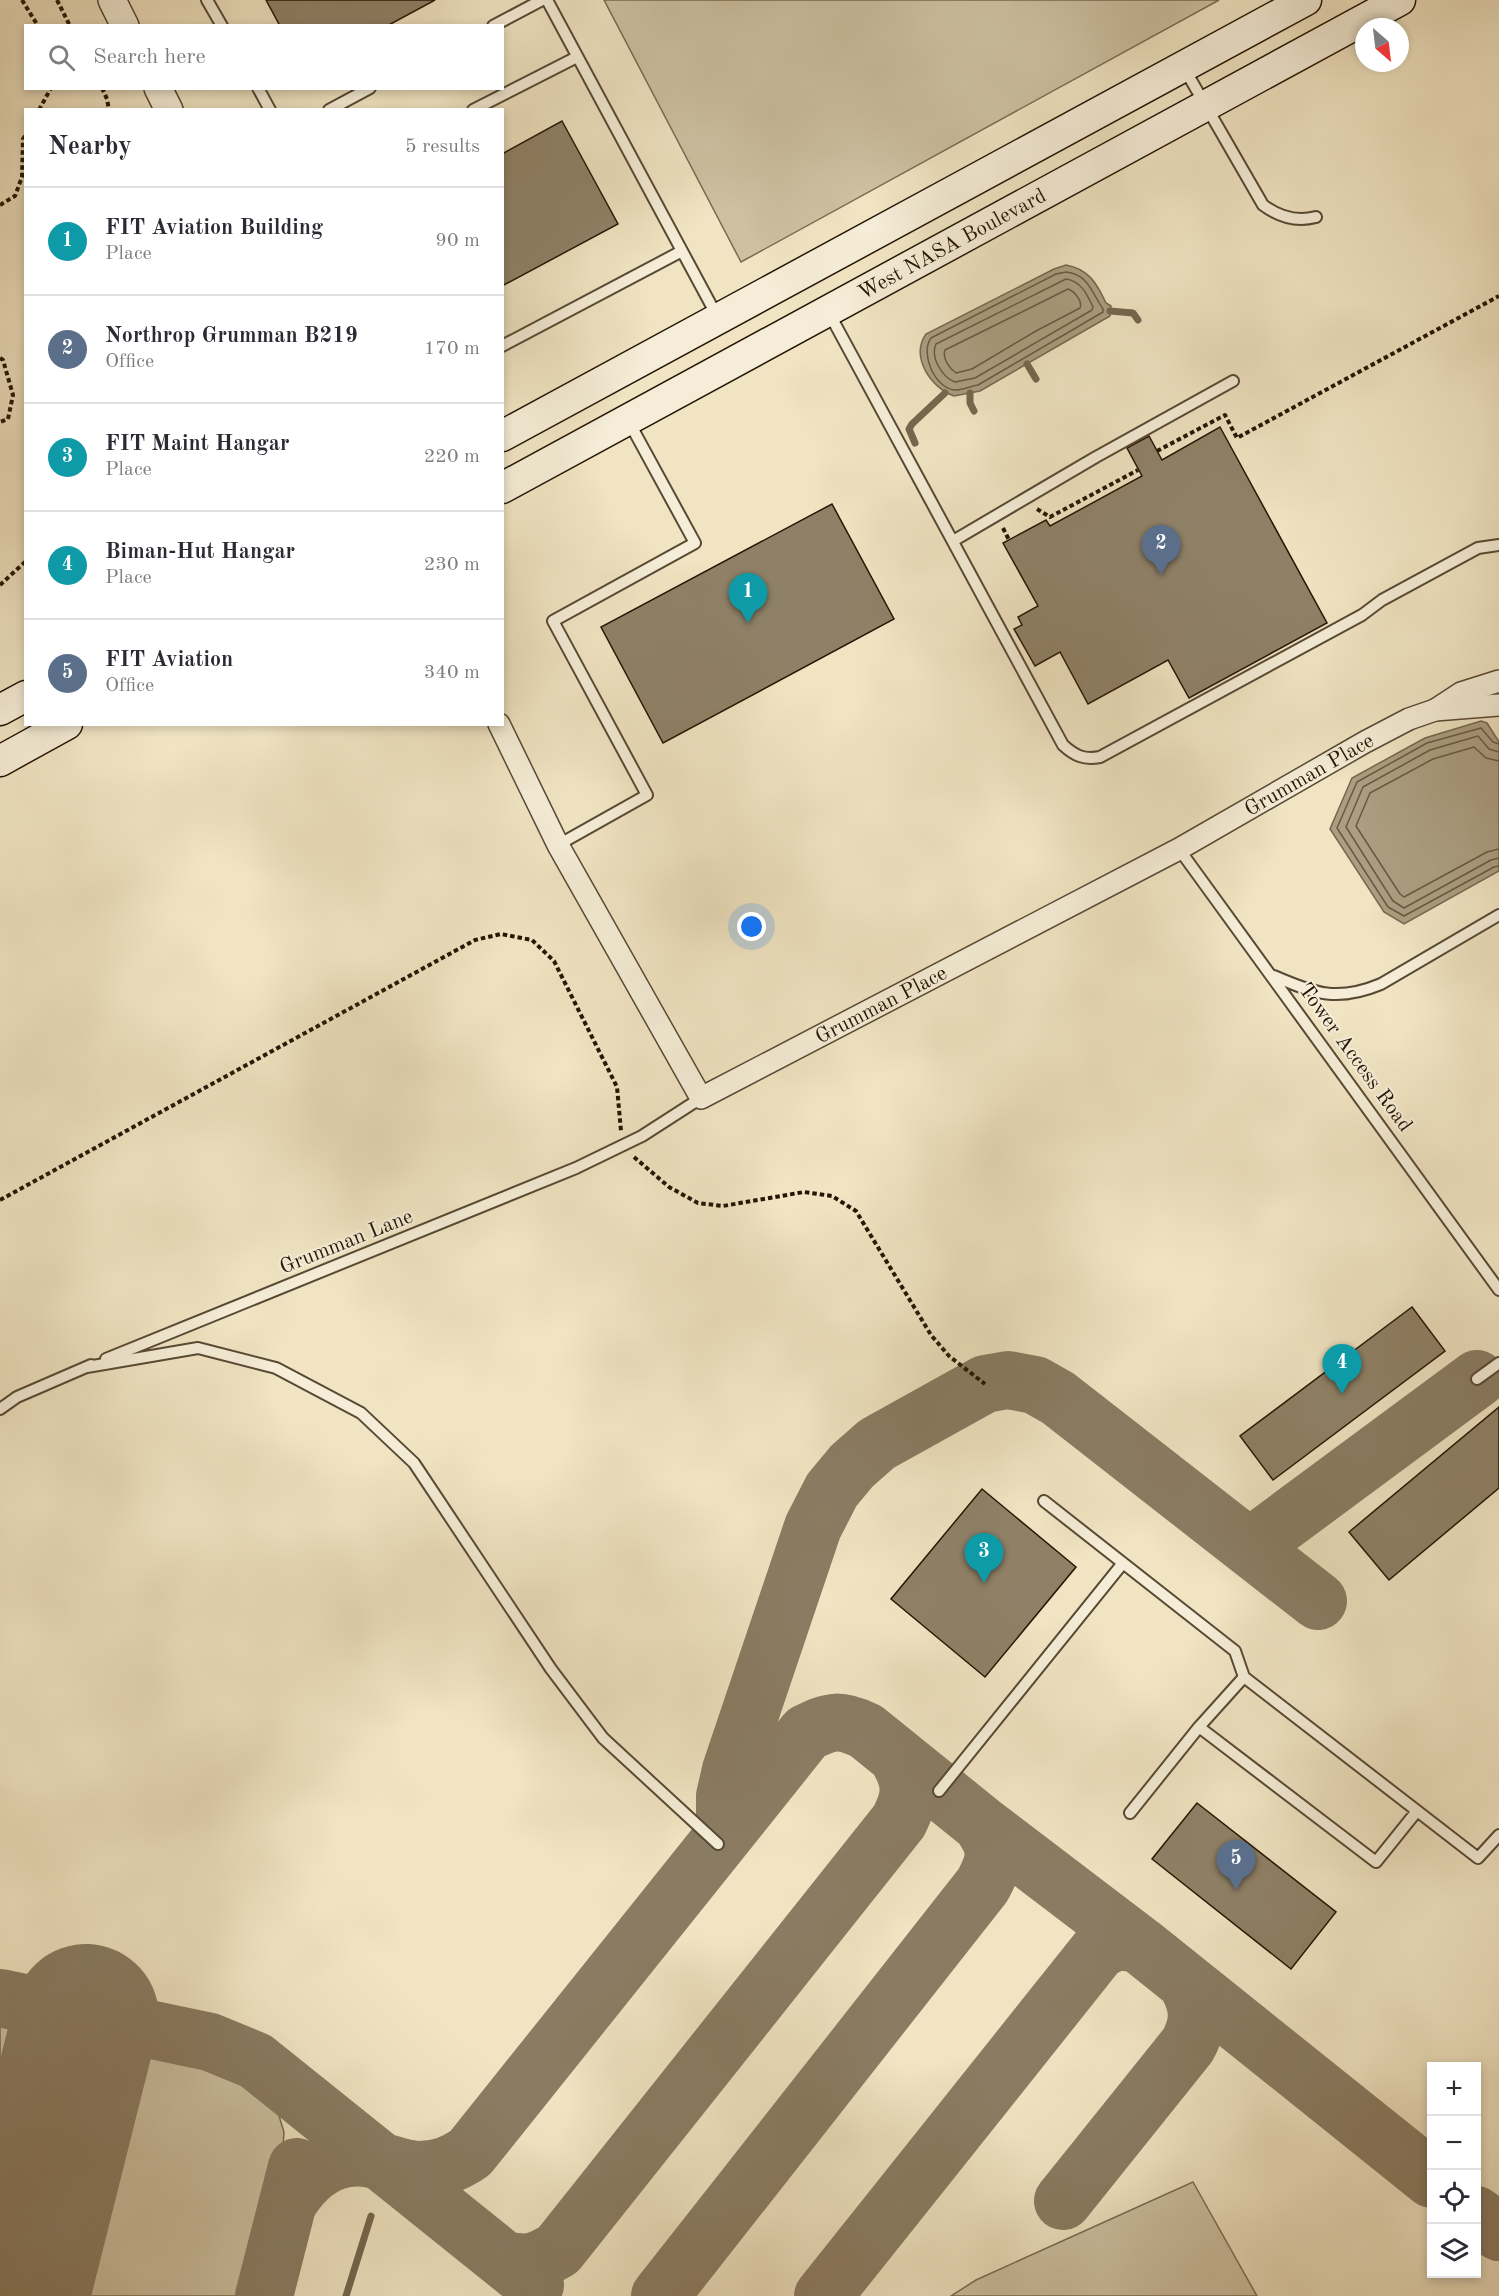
<!DOCTYPE html>
<meta charset="utf-8">
<style>
:root{--surface:#fff;--page:#f7f7f7;--text:#2b2b33;--muted:#7c7c81;--line:#e1e1e2;--accent:#8f2418}
body{margin:0;font-family:"Old Standard TT",serif;background:var(--page);color:var(--text)}
.controls{position:absolute;right:18px;bottom:18px;display:grid;overflow:hidden;border-radius:0px;box-shadow:0 3px 9px #0003}
.controls button{width:54px;height:54px;display:grid;place-items:center;padding:0;border:0;border-bottom:2px solid var(--line);background:var(--surface);color:var(--text);font:30px sans-serif}
.compass{position:absolute;left:1355px;top:18px;width:54px;height:54px;border-radius:50%;background:var(--surface);box-shadow:0 3px 9px #0003;rotate:152deg}
.you{position:absolute;left:752px;top:927px;width:21px;height:21px;margin:-15px;border:4px solid #fff;border-radius:50%;background:#1a73e8;box-shadow:0 0 0 9px #1a73e833}
.badge{display:grid;place-items:center;width:39px;height:39px;border-radius:50%;background:var(--accent);color:#fff;font-size:20px;font-weight:700}
.pin{position:absolute;translate:-50% -50px;filter:drop-shadow(0 2px 3px #0008)}
.pin::after{content:'';position:absolute;top:32px;width:21px;height:18px;background:inherit;clip-path:polygon(0 0,100% 0,50% 100%)}
.list{margin:0;padding:0;list-style:none}
h2{display:flex;justify-content:space-between;align-items:center;height:78px;margin:0;padding:0 24px;font-size:26px}
h2 small{font-size:20px;font-weight:400;color:var(--muted)}
.list li{display:grid;grid-template-columns:39px 1fr auto;gap:18px;align-items:center;box-sizing:border-box;height:108px;padding:0 24px;border-top:2px solid var(--line)}
.list b{display:block;font-size:22px;white-space:nowrap}
.list p{margin:0;font-size:20px;white-space:nowrap;color:var(--muted)}
.list em{font-size:20px;font-style:normal;color:var(--muted)}
.icon{flex:none;width:33px;height:33px;fill:none;stroke:currentColor;stroke-width:2;stroke-linecap:round;stroke-linejoin:round}
.map{position:relative;flex:none;width:1499px;height:2296px;overflow:hidden}
.search{position:absolute;background:var(--surface);box-shadow:0 3px 9px #0003;left:24px;top:24px;width:480px;height:66px;display:flex;align-items:center;gap:15px;box-sizing:border-box;padding:0 21px;border-radius:0px;color:var(--muted);font-size:22px}
.panel{position:absolute;background:var(--surface);box-shadow:0 3px 9px #0003;left:24px;top:108px;width:480px;height:618px;border-radius:0px}
.map>svg:first-child{display:block}
.green{fill:#cdc1a2;stroke:#796b53;stroke-width:1.5}
.water{fill:#ab9e81;stroke:#75674f;stroke-width:1.5}
.lines{fill:none;stroke-linecap:round;stroke-linejoin:round}
.shore{stroke:#685a42;stroke-width:1.5}
.stream{stroke:#75674f;stroke-width:7}
.taxiway{stroke:#8a7c63;stroke-width:58}
.runway{stroke:#8a7c63;stroke-width:146}
.building{fill:#8f8167;stroke:#251504;stroke-width:1.5}
.service-casing{stroke:#584934;stroke-width:14}
.minor-casing{stroke:#584934;stroke-width:24}
.tertiary-casing{stroke:#584934;stroke-width:30}
.secondary-casing{stroke:#251504;stroke-width:33}
.path{stroke:#251504;stroke-width:4;stroke-dasharray:4.5 3;stroke-linecap:butt}
.service{stroke:#f5edd7;stroke-width:10}
.minor{stroke:#f5edd7;stroke-width:21}
.tertiary{stroke:#f5edd7;stroke-width:27}
.secondary{stroke:#f5edd7;stroke-width:30}
.labels{text-anchor:middle;stroke-width:4.5;stroke-linejoin:round;paint-order:stroke}
.street-label{font-size:21px;fill:#251504;stroke:#f5edd7}
</style>
<div class="map">
<svg width="1499" height="2296" viewBox="0 0 1499 2296">
<rect width="100%" height="100%" fill="#f0e4c2"/>
<filter id="stains"><feTurbulence type="fractalNoise" baseFrequency=".00333" numOctaves="4"/><feColorMatrix values="0 0 0 0 .2 0 0 0 0 .09 0 0 0 0 .02 0 0 0 .5 -.17"/></filter>
<radialGradient id="worn" r=".72"><stop offset=".6" stop-color="#630" stop-opacity="0"/><stop offset="1" stop-color="#630" stop-opacity=".3"/></radialGradient>
<path class="green" d="M604,0h615l-478,262z
M0,2017c22,12 33,30 35,54l-35,142z
M155,2051l66,17 46,27 12,21 5,16 -1,15 -37,133 -9,16h-166l-14,-9 49,-194c10,-27 20,-38 49,-42z
M1193,2182l64,114h-306l25,-16z"/>
<path class="water" d="M1066,265c23,4 31,19 40,38l5,3 -1,10 -130,75 -26,5c-23,-8 -44,-39 -28,-62l128,-65z
M1481,721l6,2 12,19v129l-95,53 -20,-12 -54,-83 22,-51 73,-40z"/>
<g class="lines">
<path class="shore" d="M1066,272c22,2 26,21 37,37v3l-125,73c-7,1 -17,6 -24,5 -20,-3 -34,-37 -23,-52l125,-64z
M1066,279c15,2 21,15 27,28l-1,3 -117,68 -20,4c-13,-5 -25,-25 -19,-38z
M1068,289c6,2 15,12 12,19l-44,23 -64,38 -16,4c-7,-5 -14,-15 -11,-23z
M1499,744l-6,-2 -12,-14 -54,15 -70,39 -20,46 51,79 16,9 90,-49 5,-1
M1499,752l-10,-3 -11,-13 -48,14 -67,37 -17,40 47,74 11,7 87,-48 8,-2
M1499,761l-13,-3 -12,-11 -41,12 -63,34 -14,33 44,68 4,3 83,-45 12,-3"/>
<path class="stream" d="M1110,311l23,2 5,7
M1027,364l9,15
M970,393v10l4,8
M915,443l-6,-14 3,-5 33,-31
M346,2296l25,-80"/>
<path class="taxiway" d="M1250,1547l227,-168
M720,1836l5,-13v-27l6,-26 82,-243 19,-37 20,-24 25,-22 108,-60 23,-4 27,5 23,13 260,203
M0,1998l210,44 46,19 279,224
M1063,2201l125,-156c13,-24 11,-40 -2,-63
M287,2205c17,-29 42,-51 78,-47 18,2 36,12 54,12 20,0 35,-6 51,-17l336,-420c26,-13 34,-14 60,-2l115,93 159,121 292,234
M1476,2215l23,17
M504,2260c26,5 31,3 54,-10l341,-429c13,-26 13,-38 -1,-63
M264,2296l33,-129
M660,2296l323,-411c14,-27 15,-36 -2,-61
M823,2296l275,-345c18,-11 22,-11 42,-6"/>
<path class="runway" d="M16,2296l70,-279"/>
</g>
<path class="building" d="M266,0h169l-48,26h-107z
M562,121l56,103 -116,62v-132z
M1220,427l107,196 -138,75 -21,-38 -80,44 -28,-52 -25,14 -21,-37 8,-4 -4,-8 20,-11 -35,-63 43,-23 4,6 92,-50 -15,-28 22,-12 13,24z
M832,504l62,115 -231,124 -62,-116z
M1412,1307l33,44 -172,129 -33,-44z
M1499,1407v81l-110,92 -40,-48z
M982,1489l94,78 -91,110 -94,-78z
M1197,1803l139,109 -45,57 -139,-110z"/>
<g class="lines">
<defs>
<path id="service" d="M207,0l15,26
M547,0l170,316
M493,26l49,-26
M1184,68l79,137c16,12 34,17 53,12
M258,88l12,22
M329,110l41,-22
M473,110l104,-53
M829,313l234,432c12,11 21,15 37,12l262,-142 20,-15 96,-52 21,-3
M502,346l180,-95
M953,541l143,-84 137,-76
M558,845l89,-50 -94,-174 142,-78 -66,-121
M1179,849l320,441
M1274,976c41,18 64,26 107,8l118,-69
M106,1359l470,-191 66,-32 59,-38
M87,1367l111,-19 78,20 85,45 53,50 137,206 52,69 115,106
M1477,1379l22,-16
M0,1409l17,-12 74,-32
M1044,1501l191,150 9,26 234,181 21,-23
M1199,1727l45,-50
M939,1791l184,-228
M1130,1813l69,-86 177,135 41,-51"/>
<g id="minor">
<path d="M1435,710l64,-5"/>
<path id="s1" d="M499,724l59,121 143,253 478,-249 186,-107 44,-23 26,-9 26,-17 38,-12"/>
</g>
<path id="tertiary" d="M112,0l13,26
M158,88l11,22"/>
<g id="secondary">
<path d="M502,436l804,-436"/>
<path id="s2" d="M502,488l898,-488"/>
<path d="M0,710l26,-14"/>
<path d="M0,761l67,-37"/>
</g>
</defs>
<use href="#service" class="service-casing"/>
<use href="#minor" class="minor-casing"/>
<use href="#tertiary" class="tertiary-casing"/>
<use href="#secondary" class="secondary-casing"/>
<path class="path" d="M22,0l16,26
M57,0l13,26
M102,88l5,11 2,11
M39,110l12,-22
M0,205l15,-9 7,-19 1,-38 3,-4
M0,358l3,2 10,35 -5,24 -8,3
M1157,451l68,-36 12,23 262,-142
M1037,509l13,8 88,-47
M1003,528l6,12
M0,585l26,-24
M634,1157l35,30 29,16 25,3 81,-14 28,4 24,15 75,124 18,21 36,28
M0,1200l475,-260 26,-6 31,6 22,21 63,126 4,44"/>
<use href="#service" class="service"/>
<use href="#minor" class="minor"/>
<use href="#tertiary" class="tertiary"/>
<use href="#secondary" class="secondary"/>
</g>
<g class="labels">
<g class="street-label">
<text dy="7" stroke="none"><textPath href="#s2" startOffset="512">West NASA Boulevard</textPath></text>
<text dy="7" stroke="none"><textPath href="#s1" startOffset="1114">Grumman Place</textPath></text>
<text dy="7" stroke="none"><textPath href="#s1" startOffset="628">Grumman Place</textPath></text>
<text transform="translate(1356 1057) rotate(54)" y="7">Tower Access Road</text>
<text transform="translate(346 1241) rotate(-22)" y="7">Grumman Lane</text>
</g>
</g>
<rect width="100%" height="100%" filter="url(#stains)"/>
<rect width="100%" height="100%" fill="url(#worn)"/>
</svg>
<div class="controls">
<button>+</button>
<button>−</button>
<button><svg class="icon" aria-label="locate" viewBox="0 0 24 24"><circle cx="12" cy="12" r="6"/><path d="M12 2v4M12 18v4M2 12h4M18 12h4"/></svg></button>
<button><svg class="icon" aria-label="layers" viewBox="0 0 24 24"><path d="M12 4l9 5-9 5-9-5zM3 14l9 5 9-5"/></svg></button>
</div>
<svg class="compass" viewBox="-18 -18 36 36"><path d="M0-13l5 13h-10z" fill="#e53935"/><path d="M0 13l5-13h-10z" fill="#7c7c81"/></svg>
<div class="you"></div>
<div class="pin badge" style="left:748px;top:623px;background:#0f9aa8">1</div>
<div class="pin badge" style="left:1161px;top:575px;background:#5c6f8a">2</div>
<div class="pin badge" style="left:984px;top:1583px;background:#0f9aa8">3</div>
<div class="pin badge" style="left:1342px;top:1394px;background:#0f9aa8">4</div>
<div class="pin badge" style="left:1236px;top:1890px;background:#5c6f8a">5</div>
<div class="search"><svg class="icon" aria-label="search" viewBox="0 0 24 24"><circle cx="10" cy="10" r="6"/><path d="M15 15l6 6"/></svg>Search here</div>
<section class="panel">
<h2>Nearby<small>5 results</small></h2>
<ul class="list">
<li><span class="badge" style="background:#0f9aa8">1</span><div><b>FIT Aviation Building</b><p>Place</p></div><em>90 m</em></li>
<li><span class="badge" style="background:#5c6f8a">2</span><div><b>Northrop Grumman B219</b><p>Office</p></div><em>170 m</em></li>
<li><span class="badge" style="background:#0f9aa8">3</span><div><b>FIT Maint Hangar</b><p>Place</p></div><em>220 m</em></li>
<li><span class="badge" style="background:#0f9aa8">4</span><div><b>Biman-Hut Hangar</b><p>Place</p></div><em>230 m</em></li>
<li><span class="badge" style="background:#5c6f8a">5</span><div><b>FIT Aviation</b><p>Office</p></div><em>340 m</em></li>
</ul>
</section>
</div>
